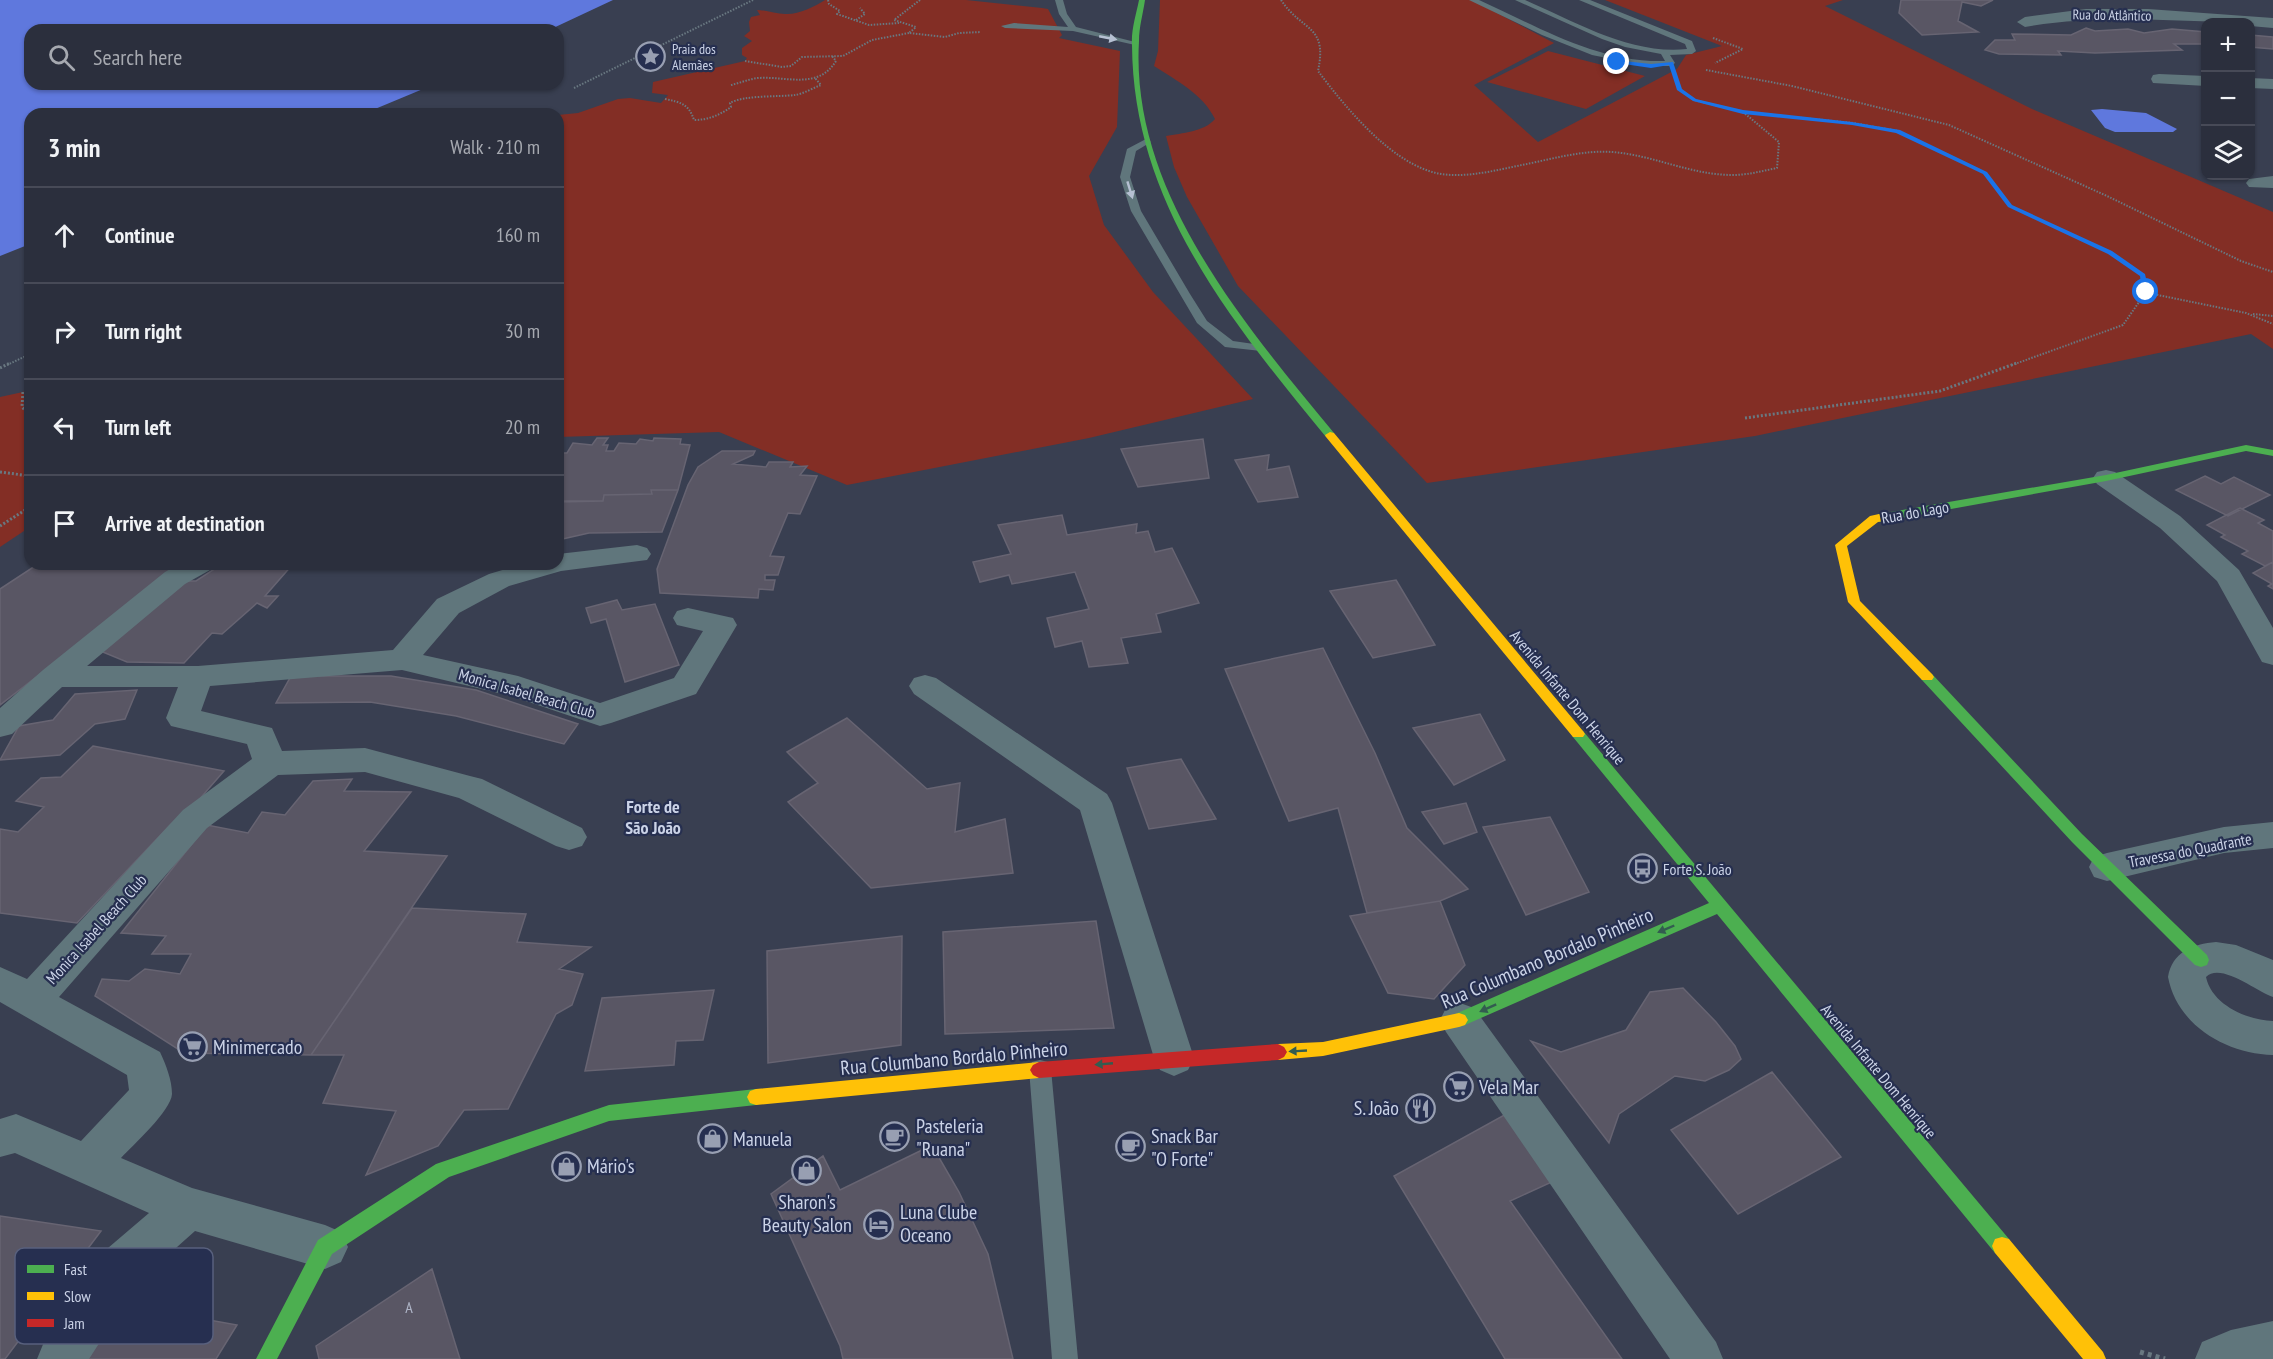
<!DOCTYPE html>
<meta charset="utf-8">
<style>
:root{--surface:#2b2f3d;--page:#333744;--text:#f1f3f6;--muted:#a6a9b0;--line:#474a57}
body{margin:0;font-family:"PT Sans Narrow",sans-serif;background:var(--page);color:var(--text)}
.controls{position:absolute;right:18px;top:18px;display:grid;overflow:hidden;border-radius:12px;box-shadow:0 2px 4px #0004}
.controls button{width:54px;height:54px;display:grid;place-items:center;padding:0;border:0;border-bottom:2px solid var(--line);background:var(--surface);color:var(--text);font:30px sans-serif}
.stop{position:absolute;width:18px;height:18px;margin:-14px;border:4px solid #1a73e8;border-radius:50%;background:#fff}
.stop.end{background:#1a73e8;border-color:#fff;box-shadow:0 2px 6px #0008}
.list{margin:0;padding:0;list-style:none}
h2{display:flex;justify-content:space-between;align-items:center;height:78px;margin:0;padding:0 24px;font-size:26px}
h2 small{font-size:20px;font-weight:400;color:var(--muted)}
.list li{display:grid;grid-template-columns:39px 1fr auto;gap:18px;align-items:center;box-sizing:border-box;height:96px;padding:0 24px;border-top:2px solid var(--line)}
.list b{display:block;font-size:22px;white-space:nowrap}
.list em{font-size:20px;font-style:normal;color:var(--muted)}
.icon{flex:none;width:33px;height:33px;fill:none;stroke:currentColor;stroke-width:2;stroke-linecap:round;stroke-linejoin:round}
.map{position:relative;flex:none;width:2273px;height:1359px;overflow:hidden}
.search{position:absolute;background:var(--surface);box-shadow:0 2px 4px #0004;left:24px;top:24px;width:540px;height:66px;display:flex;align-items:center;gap:15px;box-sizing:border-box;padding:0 21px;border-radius:18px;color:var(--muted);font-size:22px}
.panel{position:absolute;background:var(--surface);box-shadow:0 2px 4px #0004;left:24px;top:108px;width:540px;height:462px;border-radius:18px}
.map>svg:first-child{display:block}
.green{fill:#832e25}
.water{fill:#5f78dd}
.building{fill:#595664;stroke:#676472;stroke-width:1.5}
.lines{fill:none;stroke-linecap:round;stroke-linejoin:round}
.path-far2{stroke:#697881;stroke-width:2;stroke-dasharray:1.5 1.5;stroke-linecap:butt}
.path-far1{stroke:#697881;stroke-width:3;stroke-dasharray:2 2;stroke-linecap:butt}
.path{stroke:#697881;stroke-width:5;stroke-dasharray:4 4;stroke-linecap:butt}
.lane{fill:#60767c;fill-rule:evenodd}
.street{fill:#60767c;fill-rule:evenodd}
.fast{fill:#4caf50;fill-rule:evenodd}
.slow{fill:#ffc107;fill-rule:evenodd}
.jam{fill:#c62828;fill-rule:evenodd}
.oneway{fill:#b6c0d2}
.oneway2{fill:#335c50}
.route{fill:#1a73e8}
.labels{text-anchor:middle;stroke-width:4.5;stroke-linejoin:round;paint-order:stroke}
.far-street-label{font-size:14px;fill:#cbd3e7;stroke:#262f50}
.far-poi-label{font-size:14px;fill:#cbd3e7;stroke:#262f50;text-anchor:start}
.street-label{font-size:16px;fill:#cbd3e7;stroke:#262f50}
.poi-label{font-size:16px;fill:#cbd3e7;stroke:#262f50;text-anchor:start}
.near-number-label{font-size:16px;fill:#aeb4c6}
.neighbourhood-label{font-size:18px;font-weight:bold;fill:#cbd3e7;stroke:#262f50}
.near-street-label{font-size:20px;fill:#cbd3e7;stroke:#262f50}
.near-poi-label{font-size:20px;fill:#cbd3e7;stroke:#262f50;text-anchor:start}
.key{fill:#262f50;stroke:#58607d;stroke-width:1.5}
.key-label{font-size:16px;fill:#cbd3e7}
</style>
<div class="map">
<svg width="2273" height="1359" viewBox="0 0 2273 1359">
<rect width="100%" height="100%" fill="#393f51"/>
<path class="green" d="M825,0h141l76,8 6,1 14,26 -3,3 61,13 -3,76 -28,49 15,49 49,67 100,107 -164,39 -242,47 -128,-53 -161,5v-322l20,-2 40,-14 12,-1 31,5 7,-8 -16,-2 1,-11 92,-21 2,-3 -5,-3v-7l10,-7 -8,-5 6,-5 -1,-9 2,-5 9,-2 -3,-5c9,0 19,4 28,4 13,1 29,-7 40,-14z
M1160,0h312l82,43 -80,42 64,57 139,-73 9,-14 36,-9 -117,-46h238l-18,6 207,103 241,103v137l-22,-15 -496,102 -328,47 -189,-197 -51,-89 -13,-30 -8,-31c16,-3 38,-4 49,-17 -12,-25 -38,-38 -61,-53l4,-15z
M1548,51l97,25 -59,33 -99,-27z
M30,385v142l-30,20v-150l23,-5z"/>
<path class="water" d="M0,0h613l-64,30h-519v54h405l-72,30h-333v130l-30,12z
M2102,109l44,4 31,16 -4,3h-58l-10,-4 -14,-18z"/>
<path class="building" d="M1901,0h92l-12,6 -19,-4 -4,19 20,11 -56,3 -23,-22z
M2086,28l9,3 33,-2 16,4 28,-4 34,3v12h-32l8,6 -87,3 -37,-2 3,4 -62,-1 -14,-4 10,-10h20l-3,-6 59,1z
M2250,35l23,2v12l-23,-2z
M597,438h11l-5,7h5l-2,6h8l5,-8 17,1 4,-5 13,2 1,-3 27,1 -1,5 10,1 -12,45h-27l1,4 -48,1 -1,6 -45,1v-49h9l6,-10 19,2z
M1203,439l6,39 -71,9 -17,-38z
M722,451h33l-2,4 -20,9 33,3 3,-5h24l-3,5 17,-1 -7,9 17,1 -17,38 -12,-1 -18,43 14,1 -6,18h-13v5h10l-2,10 -14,-1 -1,9 -98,-5 -3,-24 31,-84 10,-18z
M1269,455l-2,15 22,-4 9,31 -40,5 -23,-42z
M2205,476l16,8 13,-7 36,18 -42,21 -52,-26z
M651,490h27l-16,42 -73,1 -31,7 1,-39h44l1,-6 48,-1z
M2240,508l24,12 -6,3 15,8v31l-8,4 -23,-12 6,-3 -27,-14 4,-2 -18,-10z
M1062,515l5,20 70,-11 -1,9 12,-2 7,21 17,-4 27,55 -43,11 5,18 -40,6 7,25 -39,4 -7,-26 -27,6 -8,-29 42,-9 -14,-37 -63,12 -3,-9 -29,7 -7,-20 38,-8 -13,-29z
M2273,562v27l-5,-3 4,-2 -19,-11z
M38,564h145l-183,141v-116z
M222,564h71l-28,32h13l-11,12 -10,-5 -35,31 -10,-1 -28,30 -57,-1 -29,-12 87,-69h11z
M1396,580l39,65 -62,13 -43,-67z
M617,600l5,10 33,-6 24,61 -54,17 -19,-63 -15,4 -5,-15z
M1323,648l52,105 32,75 61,61 -28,12 -73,12 -29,-105 -49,13 -64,-152z
M291,676h100l85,14 102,34 -14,20 -108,-28 -86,-14 -94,1z
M137,690l-12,29 -30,5 -35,31 -60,5 19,-34 34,-6 22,-26z
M1480,714l25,46 -51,25 -41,-57z
M847,718l80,71 33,-6 -5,49 50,-13 8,54 -142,15 -83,-86 30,-19 -31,-31z
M93,746l131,25 -27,31 -26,22 -94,99 -77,-10v-84l18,3 26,-25 -28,-6 25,-23 20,-1z
M1181,759l35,60 -67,10 -22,-61z
M352,779l-8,12 67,1 -47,59 83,5 -136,199 -127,-2 -89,-57 7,-17 27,2 16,-12 35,5 11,-20h-39l14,-18 -45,-3 86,-108 41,8 14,-21 23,3 28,-34z
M1466,803l11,29 -33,12 -22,-32z
M1550,817l39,75 -63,23 -43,-88z
M1440,901l25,64 -31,34 -46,-6 -38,-77z
M412,908l114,6 -9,28 74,5 -32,22 24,5 -11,31 -16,9 -48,95 -44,1 -26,36 -72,29 30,-64 -73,-8 21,-48h-33z
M1096,921l18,107 -169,6 -2,-102z
M902,936l-1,109 -133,18 -1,-112z
M1683,988l33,34 19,24 6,13 -12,11 -24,11 -30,-5 -56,38 -10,29 -78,-102 30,11 65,-22 24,-38z
M714,990l-11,50 -27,1 -2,24 -89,6 17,-73z
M1772,1072l69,85 -103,57 -67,-84z
M1508,1113l46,68 -44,20 112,158h-117l-111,-183z
M930,1142l29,50 29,62 25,105h-170l-3,-13 -69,-152 52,-38 17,34 80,-39z
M0,1216l101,15 -96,128h-5z
M432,1269l28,90h-141l-3,-13z
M115,1303l122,22 -21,34h-138z"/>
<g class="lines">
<path class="path-far2" d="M828,0l1,4 11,7 -3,3 32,11 30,-2
M920,0l-26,20 22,7 -7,6 36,4 14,-4 22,-1
M1281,0c21,32 47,24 37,71 28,37 75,95 123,103 26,4 56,-4 81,-9 30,-6 60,-15 90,-13 41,3 79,23 120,23 16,0 30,-4 45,-7l2,-26 -36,-30
M856,20l9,-6 -5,-6
M1713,38l30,11 -28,14
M745,61l37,6 9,-1 11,-9 41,-1 29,-16 37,-7
M1706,70l86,16 157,39 158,71 134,65 32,11
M1678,84l2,6 14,10 49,12 110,11 45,8 87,42 25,33 100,46 33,23 3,17 -23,33 -111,40
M731,85c9,-2 18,-6 27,-7 29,-2 60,12 78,-17l-4,-5
M574,88l179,-88
M665,99c15,3 24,5 29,21 14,0 26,-5 37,-13l-1,-4c14,-8 48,-6 65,-8 8,-1 18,-7 26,-10l-6,-7
M2148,293l98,20 27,11
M2253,314l20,2
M7,365l19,-9"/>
<path class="path-far1" d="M0,368l10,-5
M23,392l-1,15 8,8
M1745,418l195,-27 77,-28
M0,472l30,4
M0,526l30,-19"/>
<path class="path" d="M2140,1352l25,7"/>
<path class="lane" d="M1055,0h8l4,14 9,13 63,16 -4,2 -62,-14 -68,-3 -4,-2 13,-3 54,4 -9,-13z
M1469,0h10c60,27 119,63 186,61l-4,-7 -36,-7 -23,-8 -87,-39h10c51,22 105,55 162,49l-2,-5 -106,-44h11l102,41 4,10 -4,3 -22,1 5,8 -4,3h-25l-54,-11 -50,-20z
M1146,139l5,3 -15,9 -6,26 11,34 49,83 17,27 26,20 28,4v6l-36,-4 -28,-24 -66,-112 -11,-34 7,-28z
M1040,1060l8,2 3,7 27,290h-26l-23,-290 3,-7z"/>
<path class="street" d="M2086,9h62l125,9v10l-23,-2v-4c-76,0 -149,-9 -225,5l-8,-5 8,-5z
M2159,74l47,2v10l-53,-3 -2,-4 2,-4z
M2250,78l23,1v10l-23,-1z
M2273,176v12l-24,-1 -3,-4 3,-4z
M2106,470l9,2 65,44 59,54 34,58v37l-11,-3 -45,-81 -57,-53 -63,-44 -4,-6 4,-6z
M637,545l10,3 4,6 -4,6 -86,11 -52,15 -50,27 -36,42 95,21 82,27 74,-25 29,-47 -26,-6 -4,-7 4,-7 11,-3 45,10 4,7 -41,69 -85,29 -11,3 -89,-30 -109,-26 -192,16 -9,25 71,17 10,23 83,-3 105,28 12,3 100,49 5,9 -5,9 -13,4 -13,-4 -97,-48 -94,-26 -87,3 -71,53 -148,169 101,55c6,13 12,28 12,42 -1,17 -39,51 -51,64l71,30 133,37 16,7 7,15 -7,15 -16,7 -130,-38 -55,49 -51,79h-52l7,-17 64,-94 41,-35 -134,-60 -15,4v-38l16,-5 65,27 48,-51 -2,-15 -127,-73v-35l27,12 156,-169 69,-51 -5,-15 -76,-18 -5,-8 12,-31h-116l-50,47 -12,3v-29l43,-38 122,-98 14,-8h35l-4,6 -25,14 -98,82h111l195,-16 44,-51 52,-25 34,-10h35v-10z
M925,675l11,3 171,116 5,9 82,255 -6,12 -14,6 -14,-6 -6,-12 -74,-248 -166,-116 -5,-8 5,-8z
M2273,822v26l-49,5 -117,28 -13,-4 -5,-10 5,-10 13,-4 117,-26z
M2216,942l20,3 37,15v37c-16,-5 -52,-35 -67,-20 6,28 41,43 67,44v34c-47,-1 -96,-30 -105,-78 4,-25 25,-33 48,-35z
M1460,1003l14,5 242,334 7,17h-53l-224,-327 -6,-12 6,-12z
M2273,1321v38h-78l7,-17 29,-12z"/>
<path class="fast" d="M1139,0h6c-2,14 -6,27 -6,41 -9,150 105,283 195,392v4h-8c-95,-116 -193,-234 -194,-392 -1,-15 4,-30 7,-45z
M2246,445l27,5v6l-27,-5 -140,30 -227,41 -6,-4 6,-4 227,-39z
M1927,673l5,1 150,160 125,121 2,5 -2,5 -6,2 -6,-2 -123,-123 -150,-162 -2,-3z
M1578,729l5,2 426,508 3,7 -3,7 -7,2 -7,-2 -278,-339 -252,111 -6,2 -6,-2 -3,-5 3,-5 256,-112 -136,-166 -2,-3 2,-3z
M756,1089l6,2 3,6 -3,6 -6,2 -147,16 -160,56 -117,77 -55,105h-21l62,-119 118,-76 173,-59z"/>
<path class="slow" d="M1330,432l4,1 249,298 2,3 -2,3h-10l-247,-300 -1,-2z
M1879,514l6,4 -2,3 -5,1 -31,24 13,55 72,73 2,3 -2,3h-10l-74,-78 -13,-57 35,-29z
M1459,1013l6,2 3,5 -3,5 -6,2 -136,29 -45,4 -6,-3 -3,-5 3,-5 6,-3 45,-2z
M1039,1062l6,3 3,5 -3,5 -6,3 -283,27 -6,-2 -3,-6 3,-6 6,-2z
M2002,1237l7,2 94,113 3,7h-23l-88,-106 -3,-7 3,-7z"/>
<path class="jam" d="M1278,1044l6,3 3,5 -3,5 -6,3 -239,18 -6,-3 -3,-5 3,-5 6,-3z"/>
</g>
<defs><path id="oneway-solid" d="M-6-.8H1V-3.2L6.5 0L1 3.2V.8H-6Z" transform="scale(1.5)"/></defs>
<g class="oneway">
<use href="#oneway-solid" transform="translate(1108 38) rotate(11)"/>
<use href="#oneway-solid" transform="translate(1130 190) rotate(73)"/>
</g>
<g class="oneway2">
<use href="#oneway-solid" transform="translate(1666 929) rotate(157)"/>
<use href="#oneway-solid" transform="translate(1488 1008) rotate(156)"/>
<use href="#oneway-solid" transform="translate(1298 1051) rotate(177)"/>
<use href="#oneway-solid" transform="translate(1104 1064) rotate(175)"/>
</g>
<path class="route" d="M1615,60l36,4 22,-2 9,27 14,10 47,11 109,12 48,8 87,42 25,33 100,46 33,23 4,18 -3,2 -4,-2 -2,-16 -32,-22 -100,-47 -25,-33 -87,-41 -44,-8 -109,-11 -50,-13 -16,-11 -8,-25 -18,3 -34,-5z"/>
<defs>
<symbol id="sight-ring" viewBox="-11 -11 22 22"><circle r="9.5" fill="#262f50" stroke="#989fb2" stroke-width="1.5"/><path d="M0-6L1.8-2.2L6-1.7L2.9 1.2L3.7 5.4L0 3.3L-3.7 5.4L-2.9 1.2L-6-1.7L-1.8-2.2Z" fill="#989fb2"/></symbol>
<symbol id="bus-ring" viewBox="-11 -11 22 22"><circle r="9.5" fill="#262f50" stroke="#989fb2" stroke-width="1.5"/><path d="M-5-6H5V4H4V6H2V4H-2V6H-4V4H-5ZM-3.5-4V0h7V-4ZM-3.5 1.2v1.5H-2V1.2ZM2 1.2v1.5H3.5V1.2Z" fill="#989fb2"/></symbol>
<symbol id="supermarket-ring" viewBox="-11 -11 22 22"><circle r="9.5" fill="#262f50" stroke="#989fb2" stroke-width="1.5"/><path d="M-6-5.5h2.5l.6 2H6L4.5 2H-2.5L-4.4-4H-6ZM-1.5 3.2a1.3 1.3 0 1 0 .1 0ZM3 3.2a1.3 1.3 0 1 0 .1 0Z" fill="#989fb2"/></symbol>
<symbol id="restaurant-ring" viewBox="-11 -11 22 22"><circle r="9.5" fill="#262f50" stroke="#989fb2" stroke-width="1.5"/><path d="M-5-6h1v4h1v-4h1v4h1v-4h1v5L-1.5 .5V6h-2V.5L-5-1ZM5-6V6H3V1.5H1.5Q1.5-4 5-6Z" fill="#989fb2"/></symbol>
<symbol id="cafe-ring" viewBox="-11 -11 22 22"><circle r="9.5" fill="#262f50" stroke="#989fb2" stroke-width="1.5"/><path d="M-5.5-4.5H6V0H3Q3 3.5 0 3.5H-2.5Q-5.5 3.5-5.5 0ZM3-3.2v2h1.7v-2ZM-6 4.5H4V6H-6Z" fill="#989fb2"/></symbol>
<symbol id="shop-ring" viewBox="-11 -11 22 22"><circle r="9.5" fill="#262f50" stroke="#989fb2" stroke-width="1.5"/><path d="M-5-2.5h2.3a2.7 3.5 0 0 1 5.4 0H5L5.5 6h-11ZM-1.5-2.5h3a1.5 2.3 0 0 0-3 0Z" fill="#989fb2"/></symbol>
<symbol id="hotel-ring" viewBox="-11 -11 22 22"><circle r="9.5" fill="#262f50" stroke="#989fb2" stroke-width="1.5"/><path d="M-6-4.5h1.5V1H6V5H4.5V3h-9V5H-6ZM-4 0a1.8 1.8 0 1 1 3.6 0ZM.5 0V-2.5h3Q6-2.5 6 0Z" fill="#989fb2"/></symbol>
</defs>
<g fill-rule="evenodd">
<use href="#sight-ring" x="634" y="40" width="33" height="33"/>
<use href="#bus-ring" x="1626" y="852" width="33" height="33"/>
<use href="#supermarket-ring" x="176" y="1030" width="33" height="33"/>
<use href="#supermarket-ring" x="1442" y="1070" width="33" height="33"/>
<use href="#restaurant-ring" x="1404" y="1092" width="33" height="33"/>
<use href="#cafe-ring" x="878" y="1120" width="33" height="33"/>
<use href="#shop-ring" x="696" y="1122" width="33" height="33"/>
<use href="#cafe-ring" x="1114" y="1130" width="33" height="33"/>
<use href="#shop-ring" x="550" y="1150" width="33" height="33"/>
<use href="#shop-ring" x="790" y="1154" width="33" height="33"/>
<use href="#hotel-ring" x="862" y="1208" width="33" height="33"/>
</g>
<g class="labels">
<g class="far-street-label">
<text transform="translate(2112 15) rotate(1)" y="5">Rua do Atlântico</text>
</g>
<g class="far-poi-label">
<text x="672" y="54">Praia dos<tspan x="672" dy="16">Alemães</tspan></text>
</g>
<g class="street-label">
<text transform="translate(1915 512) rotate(-10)" y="6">Rua do Lago</text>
<text transform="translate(527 693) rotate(16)" y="6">Monica Isabel Beach Club</text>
<text transform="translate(1568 697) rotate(50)" y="6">Avenida Infante Dom Henrique</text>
<text transform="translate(2190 850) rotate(-11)" y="6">Travessa do Quadrante</text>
<text transform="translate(96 929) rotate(-48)" y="6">Monica Isabel Beach Club</text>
<text transform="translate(1879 1071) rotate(50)" y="6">Avenida Infante Dom Henrique</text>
</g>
<g class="poi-label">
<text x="1663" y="875">Forte S. João</text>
</g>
<g class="near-number-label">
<text x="409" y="1313">A</text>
</g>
<g class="neighbourhood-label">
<text x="653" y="813">Forte de<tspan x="653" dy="21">São João</tspan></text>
</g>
<g class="near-street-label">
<text transform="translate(1547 958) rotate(-23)" y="7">Rua Columbano Bordalo Pinheiro</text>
<text transform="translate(954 1058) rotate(-5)" y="7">Rua Columbano Bordalo Pinheiro</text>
</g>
<g class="near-poi-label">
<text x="213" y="1054">Minimercado</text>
<text x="1479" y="1094">Vela Mar</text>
<text x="1399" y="1115" text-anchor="end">S. João</text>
<text x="916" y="1133">Pasteleria<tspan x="916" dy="23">"Ruana"</tspan></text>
<text x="1151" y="1143">Snack Bar<tspan x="1151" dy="23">"O Forte"</tspan></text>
<text x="733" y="1146">Manuela</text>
<text x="587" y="1173">Mário's</text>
<text x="807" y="1209" text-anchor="middle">Sharon's<tspan x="807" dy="23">Beauty Salon</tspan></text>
<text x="900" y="1219">Luna Clube<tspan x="900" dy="23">Oceano</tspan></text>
</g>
</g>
<rect x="15" y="1248" width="198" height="96" rx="9" class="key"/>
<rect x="27" y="1265" width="27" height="8" fill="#4caf50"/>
<rect x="27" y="1292" width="27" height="8" fill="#ffc107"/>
<rect x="27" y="1319" width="27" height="8" fill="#c62828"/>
<g class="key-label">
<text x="64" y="1275">Fast</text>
<text x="64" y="1302">Slow</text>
<text x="64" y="1329">Jam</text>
</g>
</svg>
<div class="controls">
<button>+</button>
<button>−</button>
<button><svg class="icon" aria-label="layers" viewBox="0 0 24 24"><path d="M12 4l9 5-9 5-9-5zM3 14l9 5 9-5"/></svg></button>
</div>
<div class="stop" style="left:2146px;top:292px"></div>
<div class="stop end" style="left:1617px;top:62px"></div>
<div class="search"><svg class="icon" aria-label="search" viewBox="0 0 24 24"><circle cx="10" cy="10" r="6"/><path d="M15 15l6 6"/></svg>Search here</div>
<section class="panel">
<h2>3 min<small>Walk · 210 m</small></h2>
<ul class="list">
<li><svg class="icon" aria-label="ahead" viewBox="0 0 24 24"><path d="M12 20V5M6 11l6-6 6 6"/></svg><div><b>Continue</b></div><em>160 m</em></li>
<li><svg class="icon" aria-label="right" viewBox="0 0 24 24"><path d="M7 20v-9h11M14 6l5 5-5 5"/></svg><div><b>Turn right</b></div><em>30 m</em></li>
<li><svg class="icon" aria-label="left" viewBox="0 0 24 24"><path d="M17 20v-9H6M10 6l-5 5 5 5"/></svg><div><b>Turn left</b></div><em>20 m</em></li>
<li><svg class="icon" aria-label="arrive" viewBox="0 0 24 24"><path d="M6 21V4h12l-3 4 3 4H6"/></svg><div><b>Arrive at destination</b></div></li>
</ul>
</section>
</div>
